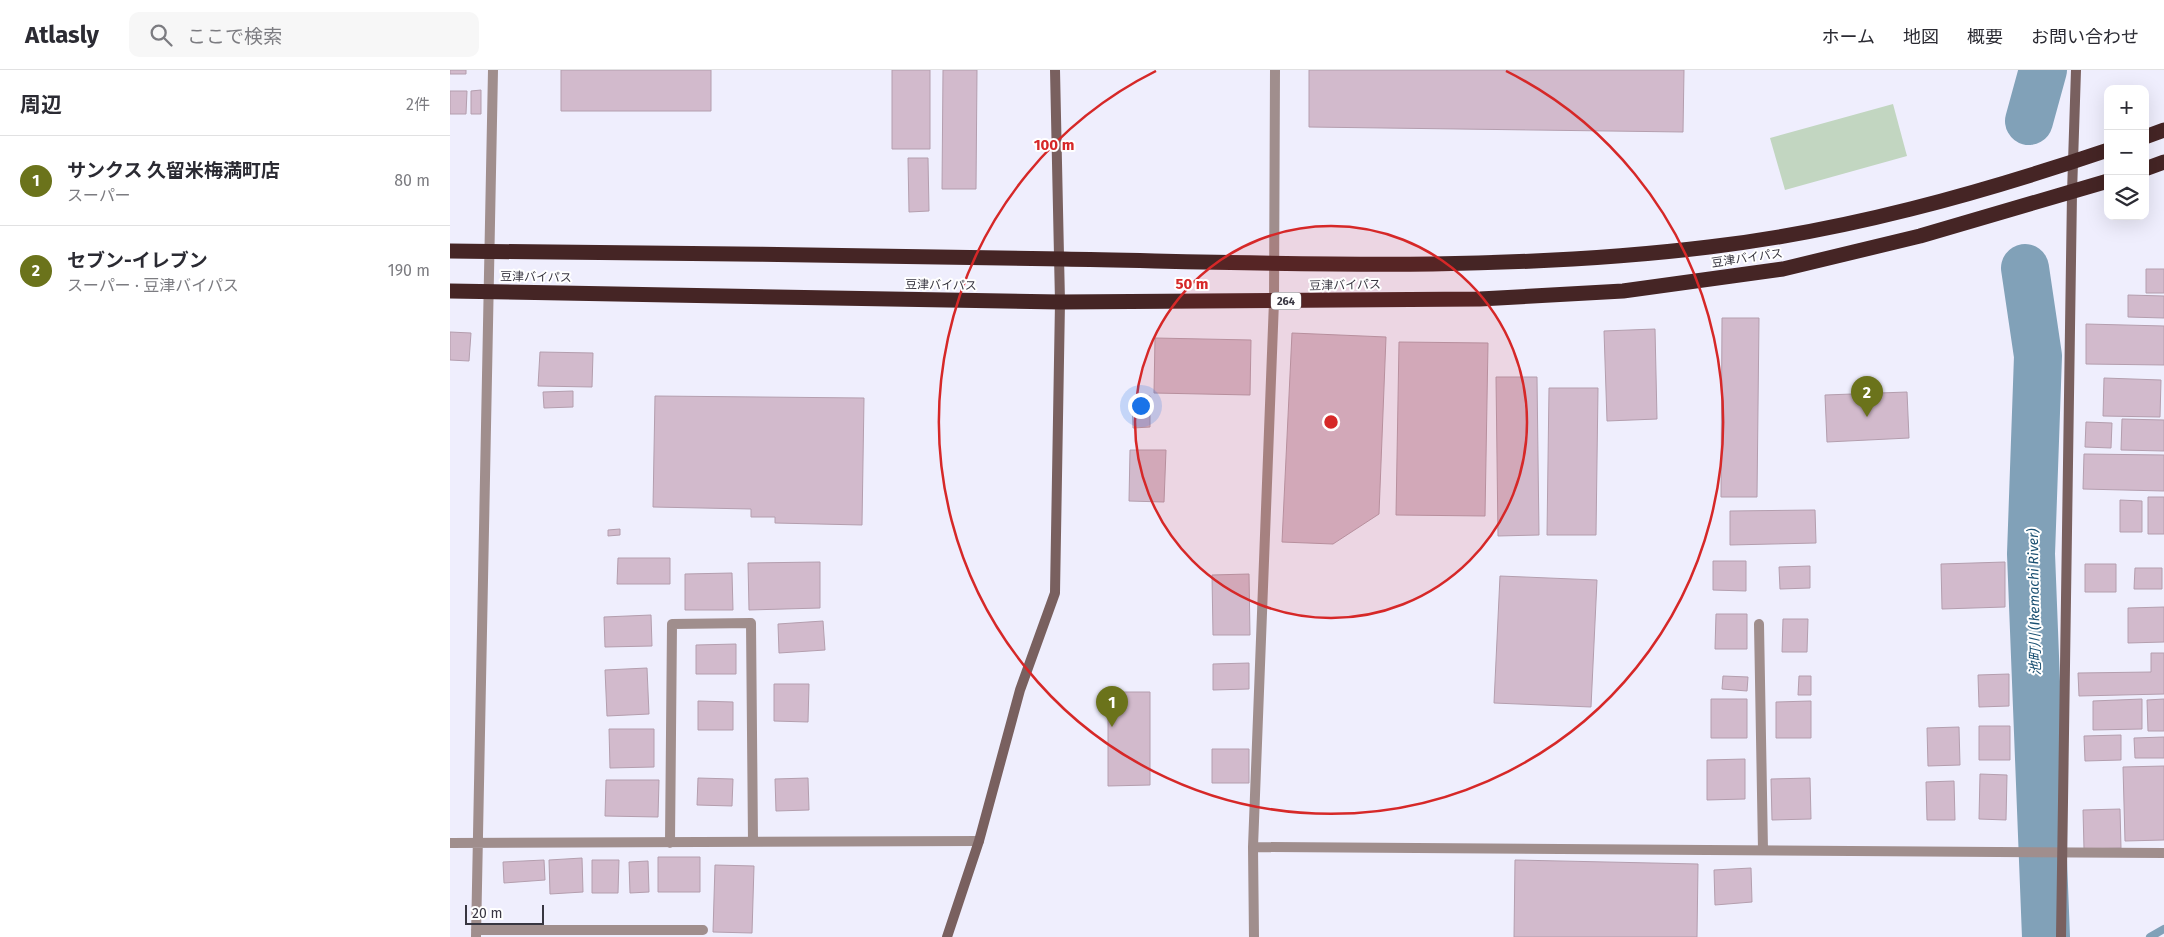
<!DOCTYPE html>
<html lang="ja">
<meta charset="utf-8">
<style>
:root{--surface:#fff;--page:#f7f7f7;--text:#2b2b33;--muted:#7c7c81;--line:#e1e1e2;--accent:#6b731b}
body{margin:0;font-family:"Fira Sans","Noto Sans JP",sans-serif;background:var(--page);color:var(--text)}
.controls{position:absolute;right:15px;top:15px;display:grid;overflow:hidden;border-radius:10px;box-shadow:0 5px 20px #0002}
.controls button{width:45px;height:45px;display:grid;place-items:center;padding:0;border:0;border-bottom:1px solid var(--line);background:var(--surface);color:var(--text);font:25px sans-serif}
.scale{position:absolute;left:15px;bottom:12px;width:79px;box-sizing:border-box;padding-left:5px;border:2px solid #383641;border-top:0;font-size:14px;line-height:18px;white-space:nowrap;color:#383641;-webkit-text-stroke:4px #fff;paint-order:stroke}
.you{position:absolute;left:690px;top:335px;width:18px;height:18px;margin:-12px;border:4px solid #fff;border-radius:50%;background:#1a73e8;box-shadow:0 0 0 8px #1a73e833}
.badge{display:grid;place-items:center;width:32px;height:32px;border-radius:50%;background:var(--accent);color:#fff;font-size:16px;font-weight:700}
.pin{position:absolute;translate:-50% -41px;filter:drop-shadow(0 1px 2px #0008)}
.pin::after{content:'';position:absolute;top:26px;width:18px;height:15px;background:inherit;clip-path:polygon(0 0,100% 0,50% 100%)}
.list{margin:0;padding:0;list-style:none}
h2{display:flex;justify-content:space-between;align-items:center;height:65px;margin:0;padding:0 20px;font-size:21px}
h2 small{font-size:16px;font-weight:400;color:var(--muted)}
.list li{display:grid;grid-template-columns:32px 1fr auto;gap:15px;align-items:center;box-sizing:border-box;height:90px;padding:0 20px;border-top:1px solid var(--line)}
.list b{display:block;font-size:19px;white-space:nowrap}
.list p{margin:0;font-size:16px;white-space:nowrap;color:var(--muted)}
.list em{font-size:16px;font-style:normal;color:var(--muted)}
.icon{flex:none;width:28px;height:28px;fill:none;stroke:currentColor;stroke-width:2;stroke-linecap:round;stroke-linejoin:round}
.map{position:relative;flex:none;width:1714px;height:867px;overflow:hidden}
header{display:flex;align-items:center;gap:30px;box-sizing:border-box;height:70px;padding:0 25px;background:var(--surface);border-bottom:1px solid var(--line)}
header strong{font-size:24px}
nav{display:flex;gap:28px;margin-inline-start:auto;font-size:18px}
.search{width:350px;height:45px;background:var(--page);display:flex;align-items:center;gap:12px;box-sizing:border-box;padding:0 18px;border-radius:10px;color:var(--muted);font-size:19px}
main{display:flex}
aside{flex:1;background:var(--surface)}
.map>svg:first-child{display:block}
.green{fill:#c2d6c1}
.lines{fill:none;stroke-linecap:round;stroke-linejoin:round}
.stream{stroke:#81a1b8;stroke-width:8}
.river{stroke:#81a1b8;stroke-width:48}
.building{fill:#d2bacc;stroke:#b49eae}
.street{stroke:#a08e8d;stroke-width:10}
.secondary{stroke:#79605f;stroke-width:10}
.highway{stroke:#452525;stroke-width:15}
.ring{fill:none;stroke:#d62828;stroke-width:2.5}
.labels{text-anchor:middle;stroke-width:4;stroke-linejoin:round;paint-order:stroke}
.shield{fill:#fff;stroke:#74727a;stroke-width:1}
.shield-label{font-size:11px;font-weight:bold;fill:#383641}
.street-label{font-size:12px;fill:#383641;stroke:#fff}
.water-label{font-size:14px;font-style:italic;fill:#1a5072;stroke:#fff}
.centre{fill:#d62828;stroke:#fff;stroke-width:2.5}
.ring-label{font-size:15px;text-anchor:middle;font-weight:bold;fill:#d62828;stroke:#fff;stroke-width:4;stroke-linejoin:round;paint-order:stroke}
</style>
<header>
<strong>Atlasly</strong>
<div class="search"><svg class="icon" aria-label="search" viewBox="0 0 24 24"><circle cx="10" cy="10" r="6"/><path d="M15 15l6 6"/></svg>ここで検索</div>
<nav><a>ホーム</a><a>地図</a><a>概要</a><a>お問い合わせ</a></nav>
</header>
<main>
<aside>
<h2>周辺<small>2件</small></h2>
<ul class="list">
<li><span class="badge">1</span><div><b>サンクス 久留米梅満町店</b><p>スーパー</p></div><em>80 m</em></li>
<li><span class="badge">2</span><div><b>セブン-イレブン</b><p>スーパー · 豆津バイパス</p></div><em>190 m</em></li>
</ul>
</aside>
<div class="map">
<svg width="1714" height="867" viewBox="0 0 1714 867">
<rect width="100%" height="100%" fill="#efeefd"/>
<path class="green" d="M1443,34l14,52 -122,34 -15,-52z"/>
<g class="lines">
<path class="stream" d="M1700,867l14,-8"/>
<path class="river" d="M1579,51l14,-51
M1575,198l13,88 -7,198 15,383"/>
</g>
<path class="building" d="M0,0h16v4h-16z
M111,0h150v41h-150z
M442,0h38v79h-38z
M493,0h34l-1,119h-34z
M859,0h375l-1,62 -374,-5z
M31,20v24h-10v-23z
M0,21h17l-1,23h-16z
M458,88h20l1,53 -20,1z
M1696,199h18v24h-18z
M1678,225l36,1v22l-36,-1z
M1272,248h37l-2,179h-36z
M1636,254l78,2v39l-78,-1z
M1205,259l2,90 -50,2 -3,-90z
M0,262l21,1 -2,28 -19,-1z
M842,263l94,4 -7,177 -46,30 -51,-2z
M705,268l96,2 -1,55 -96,-2z
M949,272l89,1 -3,173 -89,-1z
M90,282l53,1 -1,34 -54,-1z
M1046,307h41l2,158 -41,1z
M1654,308l57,2 -1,37 -57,-1z
M1099,318h49l-2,147h-49z
M123,321v16l-29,1 -1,-16z
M1457,322l2,46 -82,4 -2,-47z
M205,326l209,2 -2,127 -87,-2v-6h-24v-8l-98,-2z
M700,326v31l-17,1 -1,-31z
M1672,349l42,1v31l-43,-1z
M1636,352l26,1 -1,25 -26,-1z
M680,380h36l-2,52 -35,-1z
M1634,384l80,1v36l-81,-2z
M1698,427h16v37h-16z
M1670,430l22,1v31h-22z
M1365,440l1,33 -86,2v-34z
M170,459v6l-12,1v-6z
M168,488h52v26h-53z
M1263,491h33v30l-33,-1z
M370,492v46l-71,2 -1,-47z
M1555,492v45l-63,2 -1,-45z
M1635,494h31v28h-31z
M1360,496v22l-30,1 -1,-22z
M1685,498h27v21h-28z
M282,503l1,37h-48v-36z
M799,504l1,61h-37l-1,-60z
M1050,506l97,4 -6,127 -97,-4z
M1714,537v35l-36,1v-35z
M1266,544h31v35h-32z
M201,545l1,31 -47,1 -1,-30z
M1333,549h25l-1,33h-25z
M373,551l2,29 -46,3 -1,-29z
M286,574v30h-40v-29z
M1701,583h13v41l-85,2 -1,-23 73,-1z
M799,593v26l-36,1v-26z
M197,598l2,46 -42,2 -2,-46z
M1559,604v32l-30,1 -1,-32z
M1273,606l25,1 -1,14 -25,-2z
M1349,606h12v19h-13z
M324,614h35l-1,38 -34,-1z
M658,622h42v93l-42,1z
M1261,629h36v39h-36z
M1692,629v30l-49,1v-29z
M1714,629v32h-16l-1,-31z
M248,631l35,1v28h-35z
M1361,631v37h-35v-36z
M1529,656h31v34h-31z
M1509,657l1,38 -32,1 -1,-38z
M159,659h45v38l-44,1z
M1671,665v25l-36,1 -1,-25z
M1714,667v21h-29l-1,-20z
M762,679h37v34h-37z
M1295,689v40l-38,1v-40z
M1714,696v74l-39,1 -2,-74z
M1530,704l27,1 -1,45 -27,-1z
M248,708l35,1 -1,27 -35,-1z
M358,708l1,32 -33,1 -1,-32z
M1360,708l1,41 -39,1 -1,-41z
M156,710h53l-1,37 -53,-1z
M1504,711l1,39h-28l-1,-38z
M1670,739l1,39 -37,1 -1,-39z
M208,787h42v35h-42z
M132,788l1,34 -33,2 -1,-34z
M94,790l1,20 -41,3 -1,-21z
M142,790h27l-1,33h-26z
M1065,790l183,4 -1,73h-183z
M198,791l1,31 -19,1 -1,-31z
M265,795l39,1 -2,67 -39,-1z
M1301,798l1,34 -37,3 -1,-35z"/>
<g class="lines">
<path class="street" d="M1309,554l4,226
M0,773l529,-2
M220,773l2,-219 79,-1 2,219
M803,777l911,6
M26,860h227
M26,867l17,-867
M804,867l-1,-90 21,-546 1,-231"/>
<path class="secondary" d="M497,867l32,-96 41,-151 35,-97 5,-291 -5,-232
M1611,867l11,-744 4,-123"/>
<path class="highway" d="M1695,67l19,-7
M1695,99l19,-7
M0,181c204,2 409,4 613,8 215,4 432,14 646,-12 136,-16 269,-53 399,-97
M0,221l610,11 420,-3 143,-8 160,-22 137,-33 188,-55"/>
</g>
<circle cx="881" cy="352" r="196" fill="#d62828" fill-opacity=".12"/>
<g class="ring">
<circle cx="881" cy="352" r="196"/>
<path d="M1056 1A392 392 0 1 1 706 1"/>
</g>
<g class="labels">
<rect class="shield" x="821" y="222.5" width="30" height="17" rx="4"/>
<g class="shield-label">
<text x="836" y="235">264</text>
</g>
<g class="street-label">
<text transform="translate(1297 188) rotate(-8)" y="4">豆津バイパス</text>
<text transform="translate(86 207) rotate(1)" y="4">豆津バイパス</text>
<text transform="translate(491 215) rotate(1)" y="4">豆津バイパス</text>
<text transform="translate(895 215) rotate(-1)" y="4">豆津バイパス</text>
</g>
<g class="water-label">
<text transform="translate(1584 532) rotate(-91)" y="5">池町川 (Ikemachi River)</text>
</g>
</g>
<circle cx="881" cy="352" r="8" class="centre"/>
<g class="ring-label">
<text x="604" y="80">100 m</text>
<text x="742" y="219">50 m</text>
</g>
</svg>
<div class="controls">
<button>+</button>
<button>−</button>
<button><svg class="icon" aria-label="layers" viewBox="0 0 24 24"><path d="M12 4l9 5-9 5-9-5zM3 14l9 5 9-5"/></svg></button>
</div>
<div class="scale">20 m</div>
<div class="you"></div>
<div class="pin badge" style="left:662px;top:657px">1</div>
<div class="pin badge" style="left:1417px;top:347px">2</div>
</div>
</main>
